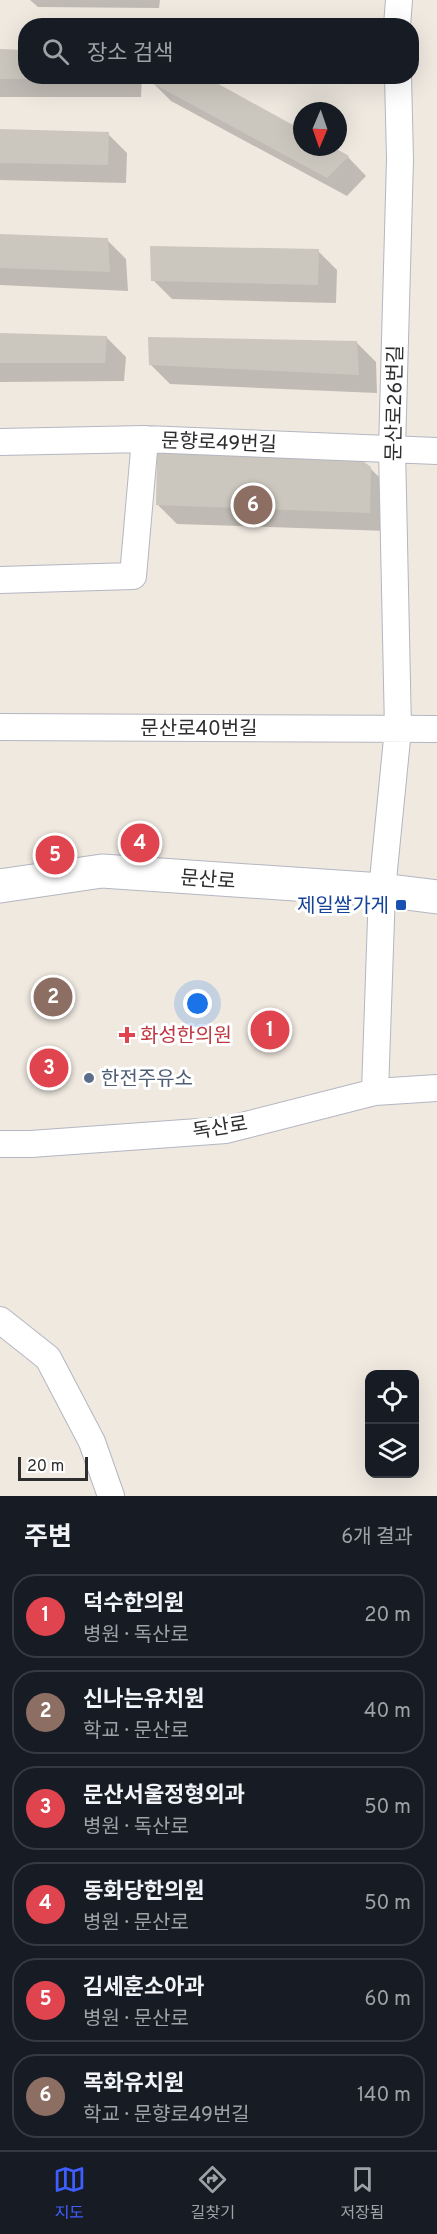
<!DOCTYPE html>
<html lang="ko">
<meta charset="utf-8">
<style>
:root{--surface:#171b24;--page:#20242c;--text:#f1f3f6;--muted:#9ea1a6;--line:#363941;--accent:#3e5eff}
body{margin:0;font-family:Overpass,"Noto Sans KR",sans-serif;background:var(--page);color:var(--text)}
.controls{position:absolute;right:18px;bottom:18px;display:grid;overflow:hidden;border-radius:12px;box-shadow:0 6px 24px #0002}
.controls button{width:54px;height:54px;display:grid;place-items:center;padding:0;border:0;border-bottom:2px solid var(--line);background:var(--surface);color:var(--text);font:30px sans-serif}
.compass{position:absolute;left:293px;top:102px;width:54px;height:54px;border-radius:50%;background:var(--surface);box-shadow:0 6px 24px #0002;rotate:182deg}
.scale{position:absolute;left:18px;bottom:15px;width:70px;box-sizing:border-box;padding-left:6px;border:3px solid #2e2e2e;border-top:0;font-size:16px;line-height:21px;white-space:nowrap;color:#2e2e2e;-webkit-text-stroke:4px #fff;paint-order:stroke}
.you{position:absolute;left:198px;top:1004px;width:21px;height:21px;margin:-15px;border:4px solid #fff;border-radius:50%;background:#1a73e8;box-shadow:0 0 0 9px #1a73e833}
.badge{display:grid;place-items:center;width:39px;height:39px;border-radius:50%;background:var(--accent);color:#fff;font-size:20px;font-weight:700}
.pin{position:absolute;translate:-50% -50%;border:3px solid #fff;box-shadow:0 2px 6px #0006}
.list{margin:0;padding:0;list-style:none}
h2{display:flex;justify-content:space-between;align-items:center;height:78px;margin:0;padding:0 24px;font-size:26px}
h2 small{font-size:20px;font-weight:400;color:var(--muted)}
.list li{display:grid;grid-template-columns:39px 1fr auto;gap:18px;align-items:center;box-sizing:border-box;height:84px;margin:0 12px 12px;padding:0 12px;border:2px solid var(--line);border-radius:24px}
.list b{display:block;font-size:22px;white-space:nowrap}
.list p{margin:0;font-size:20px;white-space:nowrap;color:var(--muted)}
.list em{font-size:20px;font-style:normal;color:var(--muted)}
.icon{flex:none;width:33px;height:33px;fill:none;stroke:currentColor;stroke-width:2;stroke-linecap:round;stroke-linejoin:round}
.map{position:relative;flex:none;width:437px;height:1496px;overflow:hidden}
.search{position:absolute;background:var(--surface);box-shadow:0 6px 24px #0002;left:18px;right:18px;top:18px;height:66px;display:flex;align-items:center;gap:15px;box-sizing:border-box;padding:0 21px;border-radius:24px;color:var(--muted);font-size:22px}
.sheet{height:654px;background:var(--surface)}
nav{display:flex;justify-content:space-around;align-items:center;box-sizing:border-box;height:84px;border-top:2px solid var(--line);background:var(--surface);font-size:16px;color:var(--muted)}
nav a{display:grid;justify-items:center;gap:3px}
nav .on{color:var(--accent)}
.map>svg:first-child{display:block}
.shadow{fill:#0003}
.building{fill:#cbc7be}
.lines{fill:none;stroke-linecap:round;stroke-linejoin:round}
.minor-casing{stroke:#b4b6c1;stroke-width:28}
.secondary-casing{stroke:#b4b6c1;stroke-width:35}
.minor{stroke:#fff;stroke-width:26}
.secondary{stroke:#fff;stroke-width:33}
.transit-dot{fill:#1a4fb4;stroke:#fff;stroke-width:2}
.health-dot{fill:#e0444e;stroke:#fff;stroke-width:2}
.service-dot{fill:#5c6f8a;stroke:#fff;stroke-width:2}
.labels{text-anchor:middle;stroke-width:6;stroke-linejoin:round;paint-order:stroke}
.street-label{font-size:20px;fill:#2e2e2e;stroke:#fff}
.transit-label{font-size:20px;fill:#164399;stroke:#fff;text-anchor:end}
.health-label{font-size:20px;fill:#be3a42;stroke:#fff;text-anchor:start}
.service-label{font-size:20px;fill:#4e5e75;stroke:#fff;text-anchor:start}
</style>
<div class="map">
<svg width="437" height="1496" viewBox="0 0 437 1496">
<rect width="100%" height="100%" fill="#efe9e0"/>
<path class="shadow" d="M30,0h130l-1,8 -121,-1z
M0,51l26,25h116l-1,21h-141z
M152,82l150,65h27l19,10 18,19 -19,20 -176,-95z
M0,131l108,3 19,19 -1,30 -126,-3z
M0,235l107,5 19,19 2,32 -128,-6z
M318,251l19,19 -1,33 -164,-4 -19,-19z
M0,334l107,4 19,19 -2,24 -124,1z
M357,343l19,19 1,31 -207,-9 -19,-19z
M370,468l20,20 -2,43 -211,-7 -19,-19z"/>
<path class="building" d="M0,49l26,1v26h96v3h-122z
M154,76h50l98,54v17h31l16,9 -22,22 -177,-96z
M0,129l109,3 -1,33 -108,-2z
M0,234l108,4 2,34 -110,-4z
M150,246l169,3 -1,36 -167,-4z
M0,333l107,3 -2,27h-105z
M148,337l209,4 2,34 -210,-10z
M157,452l195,1 19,14 -1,46 -214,-8z"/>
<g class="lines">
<defs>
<path id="minor" d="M397,26l2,-26
M0,442l145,-3 292,12
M0,580l133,-4 12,-137
M0,727l437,2
M375,1092l7,-202 16,-161 -6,-280 8,-290 -2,-83
M0,1144h31l195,-14 149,-38 62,-4
M0,1320l48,38 44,84 19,54"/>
<path id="secondary" d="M0,886l102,-15 280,19 55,7"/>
</defs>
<use href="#minor" class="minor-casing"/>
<use href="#secondary" class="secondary-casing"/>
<use href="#minor" class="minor"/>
<use href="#secondary" class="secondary"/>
</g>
<rect class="transit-dot" x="395" y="899" width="12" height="12" rx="3"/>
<path class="health-dot" d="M124 1026h6v6h6v6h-6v6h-6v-6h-6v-6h6z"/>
<circle class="service-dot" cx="89" cy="1078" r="6"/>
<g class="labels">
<g class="street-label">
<text transform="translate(394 403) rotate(-89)" y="7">문산로26번길</text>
<text transform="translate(219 442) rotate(2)" y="7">문향로49번길</text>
<text x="199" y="735">문산로40번길</text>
<text transform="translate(208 879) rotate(4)" y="7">문산로</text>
<text transform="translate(220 1127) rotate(-9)" y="7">독산로</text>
</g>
<g class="transit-label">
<text x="389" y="912">제일쌀가게</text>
</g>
<g class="health-label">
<text x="140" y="1042">화성한의원</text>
</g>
<g class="service-label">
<text x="101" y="1085">한전주유소</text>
</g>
</g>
</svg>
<div class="controls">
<button><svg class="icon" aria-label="locate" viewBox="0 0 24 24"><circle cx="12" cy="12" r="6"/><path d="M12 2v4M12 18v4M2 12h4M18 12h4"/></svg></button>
<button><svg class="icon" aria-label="layers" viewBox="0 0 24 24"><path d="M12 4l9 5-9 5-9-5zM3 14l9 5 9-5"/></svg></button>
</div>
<svg class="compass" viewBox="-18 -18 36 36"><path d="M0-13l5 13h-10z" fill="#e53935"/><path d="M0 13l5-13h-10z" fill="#9ea1a6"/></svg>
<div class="scale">20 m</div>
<div class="you"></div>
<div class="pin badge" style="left:270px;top:1030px;background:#e0444e">1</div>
<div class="pin badge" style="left:53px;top:997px;background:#8d6e63">2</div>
<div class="pin badge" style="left:49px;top:1068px;background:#e0444e">3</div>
<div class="pin badge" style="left:140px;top:843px;background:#e0444e">4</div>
<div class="pin badge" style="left:55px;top:855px;background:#e0444e">5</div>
<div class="pin badge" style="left:253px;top:505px;background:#8d6e63">6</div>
<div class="search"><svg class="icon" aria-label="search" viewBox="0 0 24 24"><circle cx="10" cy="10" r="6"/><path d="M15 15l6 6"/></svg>장소 검색</div>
</div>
<section class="sheet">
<h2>주변<small>6개 결과</small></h2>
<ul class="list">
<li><span class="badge" style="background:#e0444e">1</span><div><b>덕수한의원</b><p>병원 · 독산로</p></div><em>20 m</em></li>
<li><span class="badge" style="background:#8d6e63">2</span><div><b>신나는유치원</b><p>학교 · 문산로</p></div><em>40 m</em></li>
<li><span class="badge" style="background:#e0444e">3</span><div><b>문산서울정형외과</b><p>병원 · 독산로</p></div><em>50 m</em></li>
<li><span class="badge" style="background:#e0444e">4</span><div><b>동화당한의원</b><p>병원 · 문산로</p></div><em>50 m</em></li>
<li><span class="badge" style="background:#e0444e">5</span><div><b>김세훈소아과</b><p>병원 · 문산로</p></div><em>60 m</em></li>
<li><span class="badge" style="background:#8d6e63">6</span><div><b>목화유치원</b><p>학교 · 문향로49번길</p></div><em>140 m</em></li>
</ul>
</section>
<nav>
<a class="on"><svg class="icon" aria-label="map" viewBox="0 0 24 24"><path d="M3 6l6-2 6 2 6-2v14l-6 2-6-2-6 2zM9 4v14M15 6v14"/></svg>지도</a>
<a><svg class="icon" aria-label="directions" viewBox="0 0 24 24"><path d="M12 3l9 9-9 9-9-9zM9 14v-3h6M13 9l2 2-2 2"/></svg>길찾기</a>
<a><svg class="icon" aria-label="saved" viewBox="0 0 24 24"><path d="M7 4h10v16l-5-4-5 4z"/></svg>저장됨</a>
</nav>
